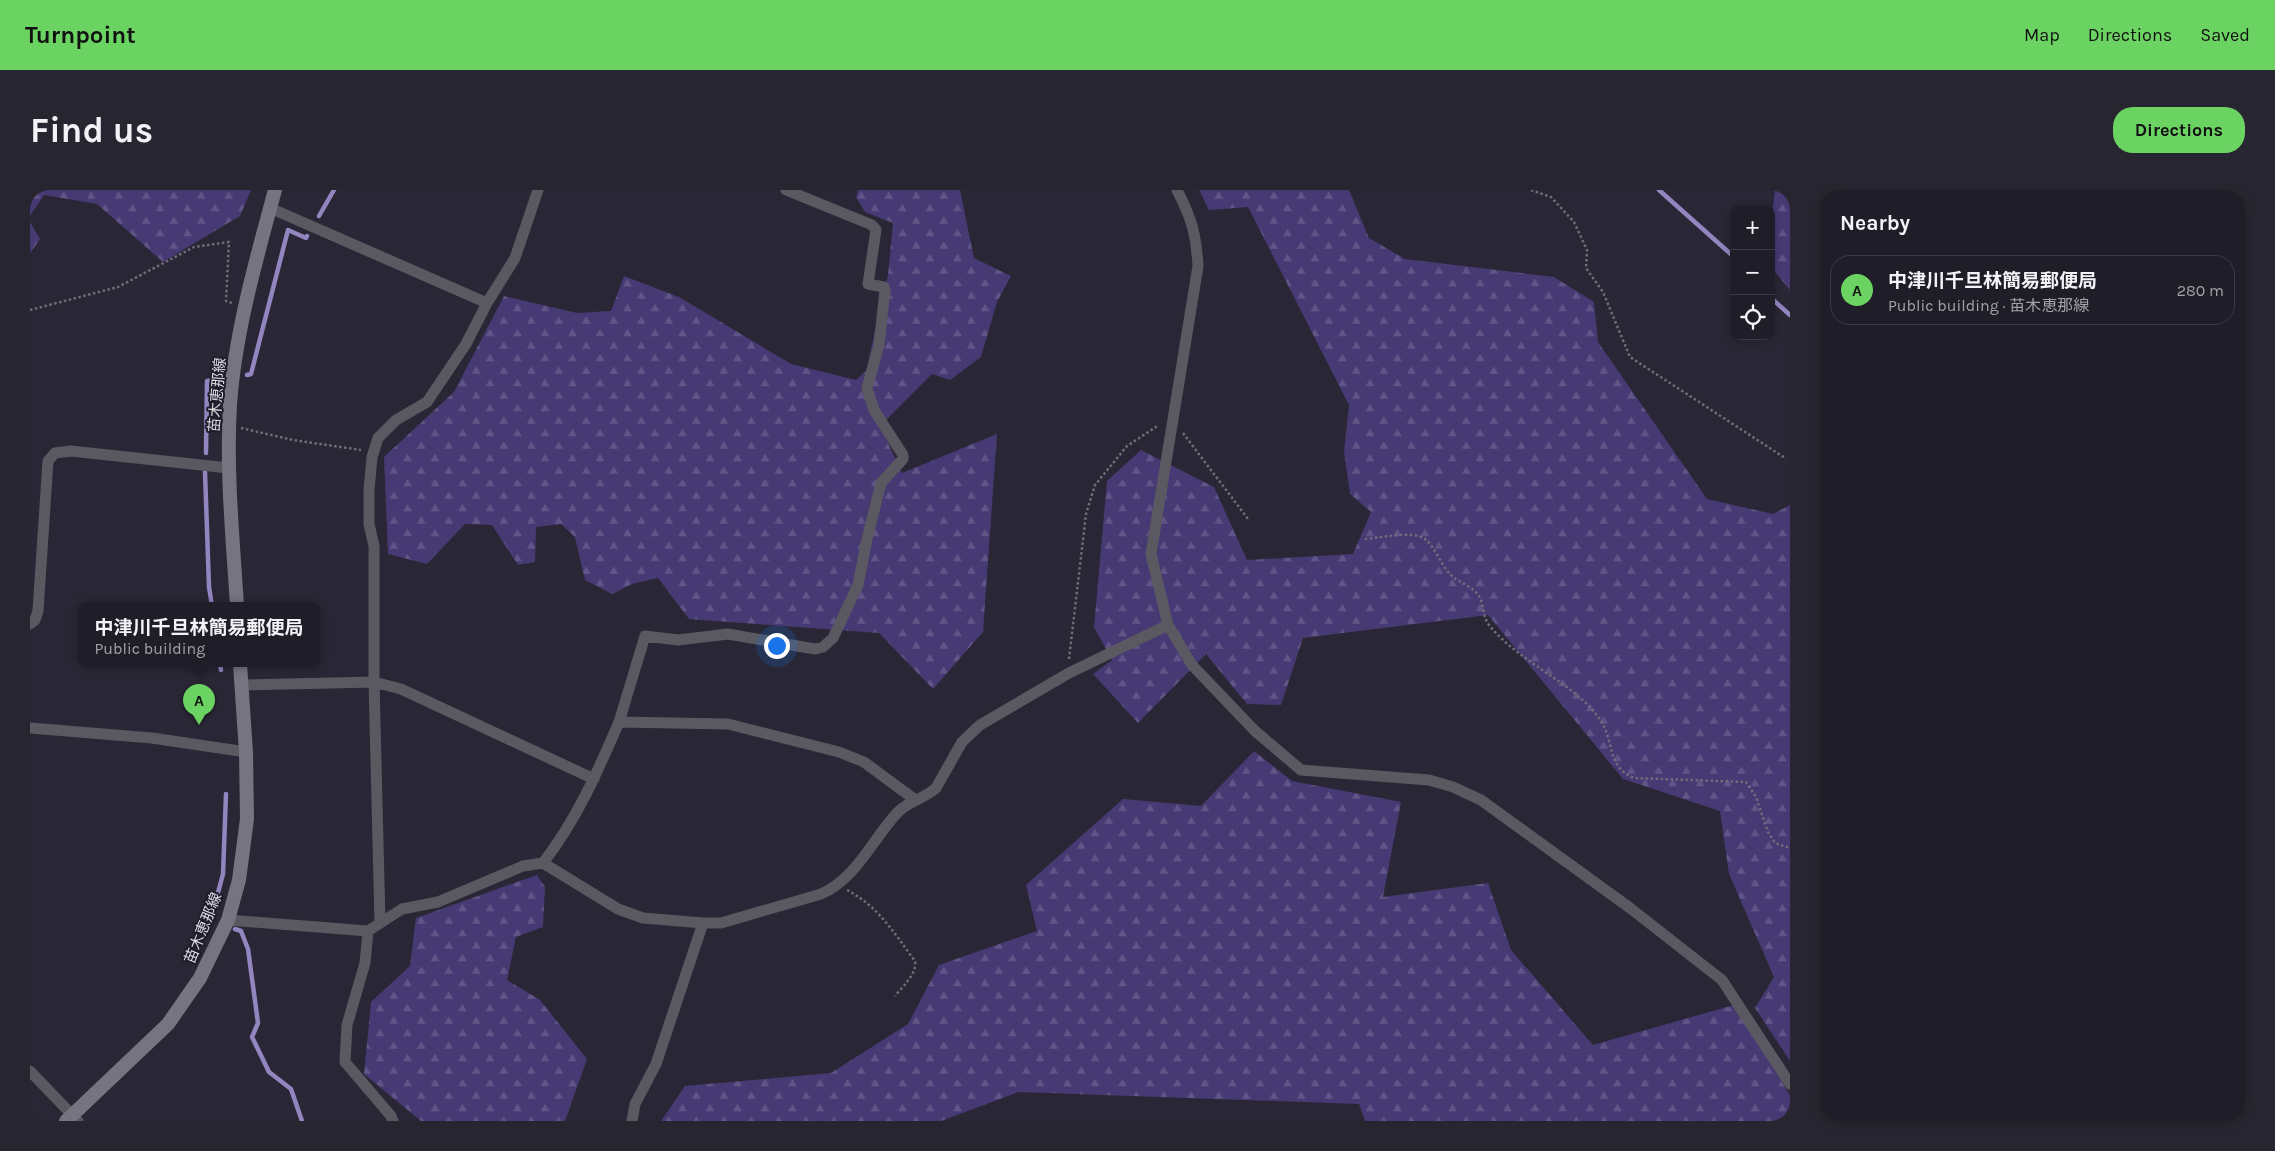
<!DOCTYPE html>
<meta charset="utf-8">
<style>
:root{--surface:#1f1d28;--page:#272630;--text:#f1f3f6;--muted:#a1a2a8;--line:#3c3b45;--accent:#6bd362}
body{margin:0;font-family:Karla,"Noto Sans JP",sans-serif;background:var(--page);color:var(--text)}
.controls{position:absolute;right:15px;top:15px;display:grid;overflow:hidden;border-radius:10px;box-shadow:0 2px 8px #0003}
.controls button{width:45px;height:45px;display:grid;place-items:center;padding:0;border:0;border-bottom:1px solid var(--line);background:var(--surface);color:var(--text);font:25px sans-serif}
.you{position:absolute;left:746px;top:455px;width:18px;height:18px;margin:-12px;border:4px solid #fff;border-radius:50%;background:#1a73e8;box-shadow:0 0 0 8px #1a73e833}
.badge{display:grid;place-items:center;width:32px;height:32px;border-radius:50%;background:var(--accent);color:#111;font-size:16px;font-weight:700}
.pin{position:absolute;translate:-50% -41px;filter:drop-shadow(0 1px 2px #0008)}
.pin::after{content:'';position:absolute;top:26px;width:18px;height:15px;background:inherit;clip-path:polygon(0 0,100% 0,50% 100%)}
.popup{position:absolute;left:48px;top:412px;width:242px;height:65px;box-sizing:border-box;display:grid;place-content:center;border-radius:10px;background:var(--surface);filter:drop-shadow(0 1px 4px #0005);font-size:16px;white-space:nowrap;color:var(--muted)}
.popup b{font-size:19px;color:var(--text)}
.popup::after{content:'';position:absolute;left:50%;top:100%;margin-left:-10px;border:10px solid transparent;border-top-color:var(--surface)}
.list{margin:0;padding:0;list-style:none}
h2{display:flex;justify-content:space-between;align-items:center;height:65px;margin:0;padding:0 20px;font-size:21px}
h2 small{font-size:16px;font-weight:400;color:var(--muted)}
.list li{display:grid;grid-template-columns:32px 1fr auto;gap:15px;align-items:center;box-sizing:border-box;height:70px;margin:0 10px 10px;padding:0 10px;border:1px solid var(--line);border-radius:20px}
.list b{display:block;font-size:19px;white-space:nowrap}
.list p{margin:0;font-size:16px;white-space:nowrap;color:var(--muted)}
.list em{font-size:16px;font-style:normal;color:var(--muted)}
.icon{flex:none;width:28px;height:28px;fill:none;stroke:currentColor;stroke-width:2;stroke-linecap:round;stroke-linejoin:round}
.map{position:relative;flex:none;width:1760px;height:931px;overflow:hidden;border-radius:20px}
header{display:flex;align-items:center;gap:30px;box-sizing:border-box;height:70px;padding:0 25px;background:var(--accent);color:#111}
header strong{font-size:24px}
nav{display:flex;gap:28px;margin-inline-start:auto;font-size:18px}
.intro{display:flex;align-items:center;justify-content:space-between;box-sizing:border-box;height:120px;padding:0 30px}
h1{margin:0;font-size:35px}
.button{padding:12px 22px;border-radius:20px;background:var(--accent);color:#111;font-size:18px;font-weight:700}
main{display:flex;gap:30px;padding:0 30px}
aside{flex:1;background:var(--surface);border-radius:20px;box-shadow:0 2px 8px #0003}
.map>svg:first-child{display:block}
.forest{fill:url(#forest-firs)}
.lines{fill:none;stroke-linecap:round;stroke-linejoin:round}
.stream{stroke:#9285c0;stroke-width:4.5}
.path{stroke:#6f6d7a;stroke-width:2.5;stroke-dasharray:2.5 2.5;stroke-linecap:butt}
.minor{stroke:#5a5961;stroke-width:11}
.secondary{stroke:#767480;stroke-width:14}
.labels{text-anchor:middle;stroke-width:4;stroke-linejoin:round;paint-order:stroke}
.street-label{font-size:15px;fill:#dddce6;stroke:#201d2b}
</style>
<header>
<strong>Turnpoint</strong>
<nav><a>Map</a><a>Directions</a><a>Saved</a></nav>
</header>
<div class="intro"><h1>Find us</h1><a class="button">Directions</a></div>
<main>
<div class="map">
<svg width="1760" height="931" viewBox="0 0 1760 931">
<defs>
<pattern id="forest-firs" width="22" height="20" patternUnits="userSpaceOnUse" patternTransform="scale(1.25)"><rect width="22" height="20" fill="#473973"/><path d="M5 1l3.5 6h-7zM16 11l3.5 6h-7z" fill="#615587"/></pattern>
</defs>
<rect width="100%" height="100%" fill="#292735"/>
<path class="forest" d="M0,0h221l-11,26 -77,46 -66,-58 -53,-9 -14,21z
M828,0h102l14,68 37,18 -14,26 -16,55 -31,23 -18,-6 -52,52 22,47 95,-39 -14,198 -50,57 -54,-56 -190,-14 -31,-41 -26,6 -20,10 -27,-14 -10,-43 -14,-13 -25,3 -1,35 -17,3 -26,-40 -27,-1 -38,40 -39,-10 -4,-97 70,-65 50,-96 73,17 34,-2 13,-35 55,21 112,67 65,16 10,-9 22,-96 5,-52 -28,-11 -9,-15z
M1169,0h150l20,48 36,21 149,18 40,25 4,40 109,157 66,15 17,-9v556l-35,-53 19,-31 -45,-103 -9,-63 -97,-32 -135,-164 -185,23 -22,67 -34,-1 -41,-50 -68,69 -45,-49 19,-14 -18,-33 13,-146 34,-31 73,37 33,73 106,-6 18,-42 -21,-18 -6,-43 5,-46 -101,-198 -39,3z
M1745,0h15v100l-19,-23v-44z
M0,32l10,17 -10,14z
M1224,561l38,30 109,21 -18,95 105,-14 23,67 82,95 141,-40 56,90v22l-5,4h-420l-6,-17 -340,-12 -78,29h-280l24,-35 146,-13 77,-49 31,-59 98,-34 -11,-46 97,-86 78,7z
M507,685l8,12 -2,40 -27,10 -9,43 33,20 47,59 -22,62h-144l-57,-47 7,-72 39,-36 6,-48z"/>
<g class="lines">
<path class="stream" d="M1629,0l75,67
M289,26l15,-26
M1741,108l19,17
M217,185l4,-1 37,-144 18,8 1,-2
M176,263l1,-72 14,-2
M175,282l4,115 3,19
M190,474l1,6
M182,725l11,-41 3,-80
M205,739l6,2 7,18 10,74 -6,14 17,35 22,17 11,32"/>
<path class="path" d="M1501,0l20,7 23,25 13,28 -1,18 17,24 27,65 155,101
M0,120l88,-23 76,-40 35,-5 -3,59 6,2
M211,238l52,12 68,10
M1153,243l65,86
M1335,349c15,-1 48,-9 60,0 11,9 16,27 27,37 9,8 24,11 29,24 3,8 2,17 8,25 29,37 88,59 112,96 14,22 5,45 33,57l112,4 10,15 12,35 7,11 15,5
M1039,469l17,-145 9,-29 32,-39 32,-21
M817,700c32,17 47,43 68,71 2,13 -12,25 -20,35"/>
<path class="minor" d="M1147,0c15,29 19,44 21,76l-47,288 17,71 24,40 63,66 46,39 128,10 24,7 28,13 149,108 92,72 68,104
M240,18l217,95
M0,434l5,-4 3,-9 10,-150 7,-8 16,-2 158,17
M212,495l132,-3 27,7 193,90
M589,532l26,-86 33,4 50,-6 87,15 8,-2 10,-9 25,-53 9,-46 14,-56 22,-24v-4l-29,-45 -7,-22 12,-43 6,-55 -1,-3 -16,-3 8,-54 -4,-5 -86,-35
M0,538l122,10 94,14
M513,673c34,-44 54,-90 76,-141l109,2 111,28 25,10 50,37
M198,730l140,11 34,-22 36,-7 85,-36 20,-3 75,46 25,9 60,5h18l100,-29c34,-14 52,-55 76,-81 11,-12 27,-14 39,-25l26,-46 18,-17 89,-52 99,-48
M350,732l-6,-240v-136l-5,-22v-34l3,-33 6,-19 18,-18 31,-18 39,-58 21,-41 28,-45 23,-68
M338,741l-3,32 -18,62 -2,37 46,54 2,5
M0,881l48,50
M602,931l3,-17 21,-40 47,-141"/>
<path class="secondary" d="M207,416c-4,-66 -11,-134 -7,-201 5,-72 26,-145 45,-215
M36,931l102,-97 32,-46 28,-58 11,-40 8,-61 -1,-67 -6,-88"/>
</g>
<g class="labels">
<g class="street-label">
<text transform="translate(187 205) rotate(-85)" y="5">苗木恵那線</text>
<text transform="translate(173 738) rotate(-68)" y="5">苗木恵那線</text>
</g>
</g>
</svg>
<div class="controls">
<button>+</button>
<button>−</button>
<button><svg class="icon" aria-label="locate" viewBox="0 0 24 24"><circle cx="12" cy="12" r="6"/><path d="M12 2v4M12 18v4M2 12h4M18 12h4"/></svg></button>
</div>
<div class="you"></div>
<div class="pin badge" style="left:169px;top:535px">A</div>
<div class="popup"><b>中津川千旦林簡易郵便局</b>Public building</div>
</div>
<aside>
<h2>Nearby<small></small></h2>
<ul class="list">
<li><span class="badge">A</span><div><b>中津川千旦林簡易郵便局</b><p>Public building · 苗木恵那線</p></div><em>280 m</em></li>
</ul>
</aside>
</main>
